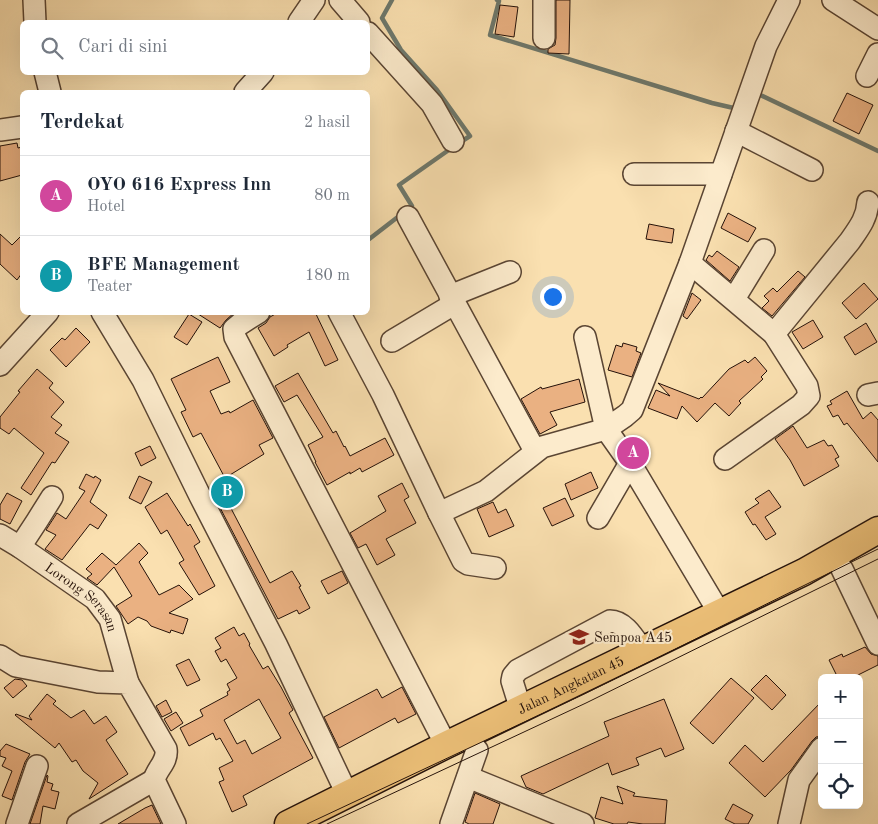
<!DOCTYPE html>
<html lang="id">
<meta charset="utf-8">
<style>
:root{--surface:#fff;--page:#f6f6f7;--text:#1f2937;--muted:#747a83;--line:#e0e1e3;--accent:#8f2418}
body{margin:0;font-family:"Old Standard TT",serif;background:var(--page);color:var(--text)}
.controls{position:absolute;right:15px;bottom:15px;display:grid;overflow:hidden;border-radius:8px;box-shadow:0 5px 20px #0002}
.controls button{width:45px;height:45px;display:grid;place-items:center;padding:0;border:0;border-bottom:1px solid var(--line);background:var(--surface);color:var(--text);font:25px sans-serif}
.you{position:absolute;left:552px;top:296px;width:18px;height:18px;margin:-12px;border:4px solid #fff;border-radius:50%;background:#1a73e8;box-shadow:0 0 0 8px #1a73e833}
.badge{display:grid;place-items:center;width:32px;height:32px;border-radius:50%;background:var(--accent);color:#fff;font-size:16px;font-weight:700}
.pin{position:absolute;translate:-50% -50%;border:2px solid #fff;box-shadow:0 1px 5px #0006}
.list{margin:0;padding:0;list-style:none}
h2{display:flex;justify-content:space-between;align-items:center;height:65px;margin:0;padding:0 20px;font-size:21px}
h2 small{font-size:16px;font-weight:400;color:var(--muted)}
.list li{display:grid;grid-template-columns:32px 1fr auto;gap:15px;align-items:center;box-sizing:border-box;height:80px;padding:0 20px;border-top:1px solid var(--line)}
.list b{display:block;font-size:19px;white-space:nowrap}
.list p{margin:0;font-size:16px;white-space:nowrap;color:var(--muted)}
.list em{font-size:16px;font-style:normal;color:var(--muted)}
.icon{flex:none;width:28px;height:28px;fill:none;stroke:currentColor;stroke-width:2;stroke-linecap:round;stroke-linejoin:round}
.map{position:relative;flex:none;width:878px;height:824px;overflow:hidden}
.search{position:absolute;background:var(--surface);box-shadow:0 5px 20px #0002;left:20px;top:20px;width:350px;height:55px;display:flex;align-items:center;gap:12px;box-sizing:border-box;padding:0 18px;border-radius:8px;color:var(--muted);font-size:19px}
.panel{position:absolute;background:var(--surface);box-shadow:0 5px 20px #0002;left:20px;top:90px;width:350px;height:225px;border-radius:8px}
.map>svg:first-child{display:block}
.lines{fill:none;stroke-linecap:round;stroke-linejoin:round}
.stream{stroke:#6d786c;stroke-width:4.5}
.building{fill:#eab182;stroke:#241109;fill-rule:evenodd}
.minor-casing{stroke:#5a4533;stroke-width:24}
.major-casing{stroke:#241109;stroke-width:29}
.minor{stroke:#fcebcc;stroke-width:21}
.major{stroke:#edc078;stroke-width:26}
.tram{stroke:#241109;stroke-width:1}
.labels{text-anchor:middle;stroke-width:4;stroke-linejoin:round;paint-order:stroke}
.street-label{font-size:14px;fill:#241109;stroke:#fcebcc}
.poi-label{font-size:14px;fill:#241109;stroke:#fcebcc;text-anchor:start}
</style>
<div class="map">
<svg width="878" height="824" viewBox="0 0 878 824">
<rect width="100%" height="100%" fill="#fae0b0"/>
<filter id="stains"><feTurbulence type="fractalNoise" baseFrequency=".004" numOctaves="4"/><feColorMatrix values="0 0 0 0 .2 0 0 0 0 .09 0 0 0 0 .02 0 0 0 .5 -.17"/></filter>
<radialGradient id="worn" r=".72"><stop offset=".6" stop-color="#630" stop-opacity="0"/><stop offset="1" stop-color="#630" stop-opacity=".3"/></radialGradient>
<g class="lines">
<path class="stream" d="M392,0l-10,18 19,32 36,40 33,46 -11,7
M497,0l2,1 -9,34 222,68 26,6
M756,94v-1l122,58
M368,240l44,-34 -13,-21 54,-38"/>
</g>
<path class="building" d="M556,0h14l-1,54 -21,-1v-4l7,-4 1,-7z
M500,5l18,2 -4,30 -19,-3z
M847,93l26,12 -14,29 -26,-13z
M17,143l1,5 4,-1v28l-22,6v-35z
M728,213l28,15 -8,14 -27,-14z
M649,224l25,5 -2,14 -26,-4z
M0,234l12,11 10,-10v38l-5,7 -17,-16z
M717,251l22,16 -9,14 -24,-21 3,-5 3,2z
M798,271l7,6 -33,39 -10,-8 7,-7 -5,-5 9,-8 4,4z
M864,283l14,16 -22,20 -14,-16z
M692,293l9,7 -14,19 -4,-3z
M195,312h40l-9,8 -6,8z
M279,312h36l23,48 -13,6 -16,-34 -22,13 1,2 -14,9 -16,-28 8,-5 4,-6z
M189,314l13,8 -15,23 -13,-8z
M813,320l10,17 -20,12 -11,-17z
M866,323l11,19 -22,13 -11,-18z
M76,328l14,14 -24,25 -16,-17 12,-12 3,2z
M623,343l14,4 -1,4 5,2 -9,24 -24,-7 8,-25 6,2z
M218,357l12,25 -20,9 11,23 8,-3 1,2 23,-13 20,38 -14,7 5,9 -39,24 -24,-45 -8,4 -12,-25 5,-2 -15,-31z
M755,357l12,14 -6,6 2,2 -24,22 2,2 -12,13 -14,-13 -18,19 -15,-16 -5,13 -29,-11 8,-18 14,6 -12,-13 41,16 2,-2 1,1 27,-29 16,-9 3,3z
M37,369l16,14 -4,5 15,14 -13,15 11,8 -7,8 14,9 -14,21 -3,-1 -21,33 -10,-7 23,-35 -30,-25 -5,6 -9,-6v-11l20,-25 -2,-1z
M298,373l35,60 3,-2 8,16 1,-1 5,10 35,-18 9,17 -32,17 -2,-4 -10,6v-2l-23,13 -12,-23h1l-8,-17 15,-8 -26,-42 -13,7 -9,-16z
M579,379l6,23 -35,10 7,13 -17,9 -19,-35 20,-12 1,2z
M847,391l16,28 8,-7 7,8v42l-31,-39 -3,2 -6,-10 -5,2 -6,-11 5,-2 -2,-3z
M793,426l14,22 17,-8 4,6 4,-1 7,12 -4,2 4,7 -35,20 -14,-26 -15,-21z
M150,446l6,12 -15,8 -6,-13z
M591,472l7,16 -27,12 -6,-16z
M86,474l8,4 1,-2 6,4 -11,22 17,13 -9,14 -8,-5 -28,36 -17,-11 11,-14 -10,-5 11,-17 9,6 19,-28 -6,-3z
M139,476l13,6 -11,22 -12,-6z
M402,483l7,14 -5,3 12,23 -30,16 9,16 -18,10 -11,-21 -8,4 -8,-15 36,-22 -8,-15z
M769,490l12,17 -16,10 11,17 -10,6 -11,-16 -2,1 -8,-13 14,-9 -4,-4z
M7,493l15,8 -12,23 -10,-5v-14z
M167,493l21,33 2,-2 10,18 -6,4 21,40 -16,9 -20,-32 5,-3 -17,-30 -6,4 -16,-27z
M223,493l47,90 22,-12 9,15 -2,1 11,21 -11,6 -2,-4 -19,9 -63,-121z
M565,498l9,18 -22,10 -9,-18z
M493,502l5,11 8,-4 8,17 -25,11 -12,-28z
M139,543l9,10 -9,9 20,33 20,-10 14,14 -24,14 19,6 -5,15 -12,-4 -1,3 -19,-7 -4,-5 -9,-4 -10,7 -12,-18 16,-10 -18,-29 -17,18 -10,-7 5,-4 -6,-5 16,-16 14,12z
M342,571l6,12 -20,11 -7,-13z
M234,627l5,9 5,-3 6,11 -1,1 14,24 5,-3 13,21 12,23 -4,3 24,45 -70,38 4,9 -15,7 -13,-30 5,-2 -5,-12 14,-7 -13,-23 -4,2 -3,-7 -24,13 -9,-18 23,-12 -3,-6 28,-15 -1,-3 3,-2 -3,-6 10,-6 -11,-19 -5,3 -6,-11 6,-3 -6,-10zM259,699l22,39 -29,16 -7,-14 -8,4 -13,-24z
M865,647l6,7 7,2v9l-26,13h-14l-9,-18 13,-6 1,3z
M189,659l11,21 -13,6 -11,-21z
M766,675l20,20 -14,15 -21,-20z
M731,678l23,20 -41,46 -23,-21z
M15,679l7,1 5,6 -14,12 -9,-10z
M402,687l14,27 -18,9 -3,-5 -56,30 -15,-31 53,-28 5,9z
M47,694l9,7 -3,3 18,14 13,-8 10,14 12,-8 11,16 -11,8 22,34 -39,25 9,-16 -15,-12 -7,-11 -4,2 -13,-19 -4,5 -40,-33 1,-1 16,6 -3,-4z
M664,699l20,50 -19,8 -4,-9 -25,10 3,7 -27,10 -4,-12 -65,31 -17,-7 -5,-11 88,-40 -5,-14z
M166,700l6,12 -10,5 -6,-11z
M822,701v35l-6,1 -4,4 -21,29 -26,27 -36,-34 16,-18 18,17z
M176,712l7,11 -12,8 -7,-12z
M6,744l24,10 -5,8 -13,38 -10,-4 10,-25 -10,-5 4,-8 -6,-2v-5z
M47,775l1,1 -1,6 6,2 -2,6 8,2 -4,17 -12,-3 -3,18h-10z
M617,786l18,7 -2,3 34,4 -2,24h-22l-15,-2 -1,2h-13l-19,-6 6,-21 22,7z
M475,793l25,11 -7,20h-24l-4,-2z
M733,804l20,11 -5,9h-13l-10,-5z
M152,805l9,19h-43l27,-16z"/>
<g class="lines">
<defs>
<g id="minor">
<path d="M34,0l1,22"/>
<path d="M340,0l19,22"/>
<path d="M833,0l45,29"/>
<path d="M299,22l15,-22"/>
<path d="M368,33l64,71 21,37"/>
<path d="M544,38v-38"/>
<path d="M45,72l5,20"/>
<path d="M867,76l11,-22"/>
<path d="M245,92l18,-20"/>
<path d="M0,130l22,-3"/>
<path d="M736,131l76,39"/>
<path d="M634,174h87"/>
<path d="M408,217l127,234"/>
<path d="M690,263l84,71 33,52 2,10 -8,9 -76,54"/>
<path d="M450,296l60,-24"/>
<path d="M734,299l30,-49"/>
<path d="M102,312l41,68 57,116 76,148 71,150"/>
<path d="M259,312l-19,12 -6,5 1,8 211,408"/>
<path d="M339,312l44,83 56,118 47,-22 56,-44 64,-18 19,-13 7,-6 58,-147 76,-217 23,-46"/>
<path d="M774,334l76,-93c9,-13 17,-23 18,-39"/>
<path d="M585,337l21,92 24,34 90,151"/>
<path d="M392,341l62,-37"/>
<path d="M0,365l48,-53"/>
<path d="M868,395l10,-2"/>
<path d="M439,513l24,48 5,3 27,4"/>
<path d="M598,518l32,-55"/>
<path id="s1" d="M0,535l20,12 75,52 15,20 18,64"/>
<path d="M20,547l17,-26 15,-24"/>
<path d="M842,569l36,75"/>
<path d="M0,656l16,10 82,16 30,1 38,66c2,13 -9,19 -12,31l21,44"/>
<path d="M521,710l-9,-29 1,-5 5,-6 92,-49c15,0 25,19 33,30"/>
<path d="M468,777l115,47"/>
<path d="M17,824l20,-58"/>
<path d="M78,824l76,-44"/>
<path d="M451,824l26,-74"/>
<path d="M789,824l10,-44 23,-32"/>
</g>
<g id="major">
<path id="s2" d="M288,824l158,-79 358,-173 74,-42"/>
</g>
</defs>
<use href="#minor" class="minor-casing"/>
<use href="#major" class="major-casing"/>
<use href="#minor" class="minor"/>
<use href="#major" class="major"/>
<path class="tram" d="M307,824l275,-129 296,-146
M327,824l259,-121 292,-144"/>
</g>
<defs>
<symbol id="school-bare" viewBox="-9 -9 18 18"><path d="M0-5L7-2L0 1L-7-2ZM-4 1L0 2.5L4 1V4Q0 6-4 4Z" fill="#8f2418" stroke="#fcebcc" stroke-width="2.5" paint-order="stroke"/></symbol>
</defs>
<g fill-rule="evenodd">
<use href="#school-bare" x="565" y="623" width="28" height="28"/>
</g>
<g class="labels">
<g class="street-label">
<text dy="5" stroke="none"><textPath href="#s1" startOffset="104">Lorong Serasan</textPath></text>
<text dy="5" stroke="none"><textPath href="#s2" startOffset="315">Jalan Angkatan 45</textPath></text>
</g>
<g class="poi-label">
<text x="594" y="642">Sempoa A45</text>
</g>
</g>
<rect width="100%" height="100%" filter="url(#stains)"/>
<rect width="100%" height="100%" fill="url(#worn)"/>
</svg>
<div class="controls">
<button>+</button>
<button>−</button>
<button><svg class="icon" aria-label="locate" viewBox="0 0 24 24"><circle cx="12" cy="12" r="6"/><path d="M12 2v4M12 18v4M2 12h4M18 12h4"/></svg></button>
</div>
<div class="you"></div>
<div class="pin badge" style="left:633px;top:453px;background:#d1479c">A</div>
<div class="pin badge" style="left:227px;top:492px;background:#0f9aa8">B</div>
<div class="search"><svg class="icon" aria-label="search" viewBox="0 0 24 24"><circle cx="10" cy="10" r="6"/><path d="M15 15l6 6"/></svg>Cari di sini</div>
<section class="panel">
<h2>Terdekat<small>2 hasil</small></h2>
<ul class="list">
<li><span class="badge" style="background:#d1479c">A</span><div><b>OYO 616 Express Inn</b><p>Hotel</p></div><em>80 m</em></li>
<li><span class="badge" style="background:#0f9aa8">B</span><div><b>BFE Management</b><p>Teater</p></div><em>180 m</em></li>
</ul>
</section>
</div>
